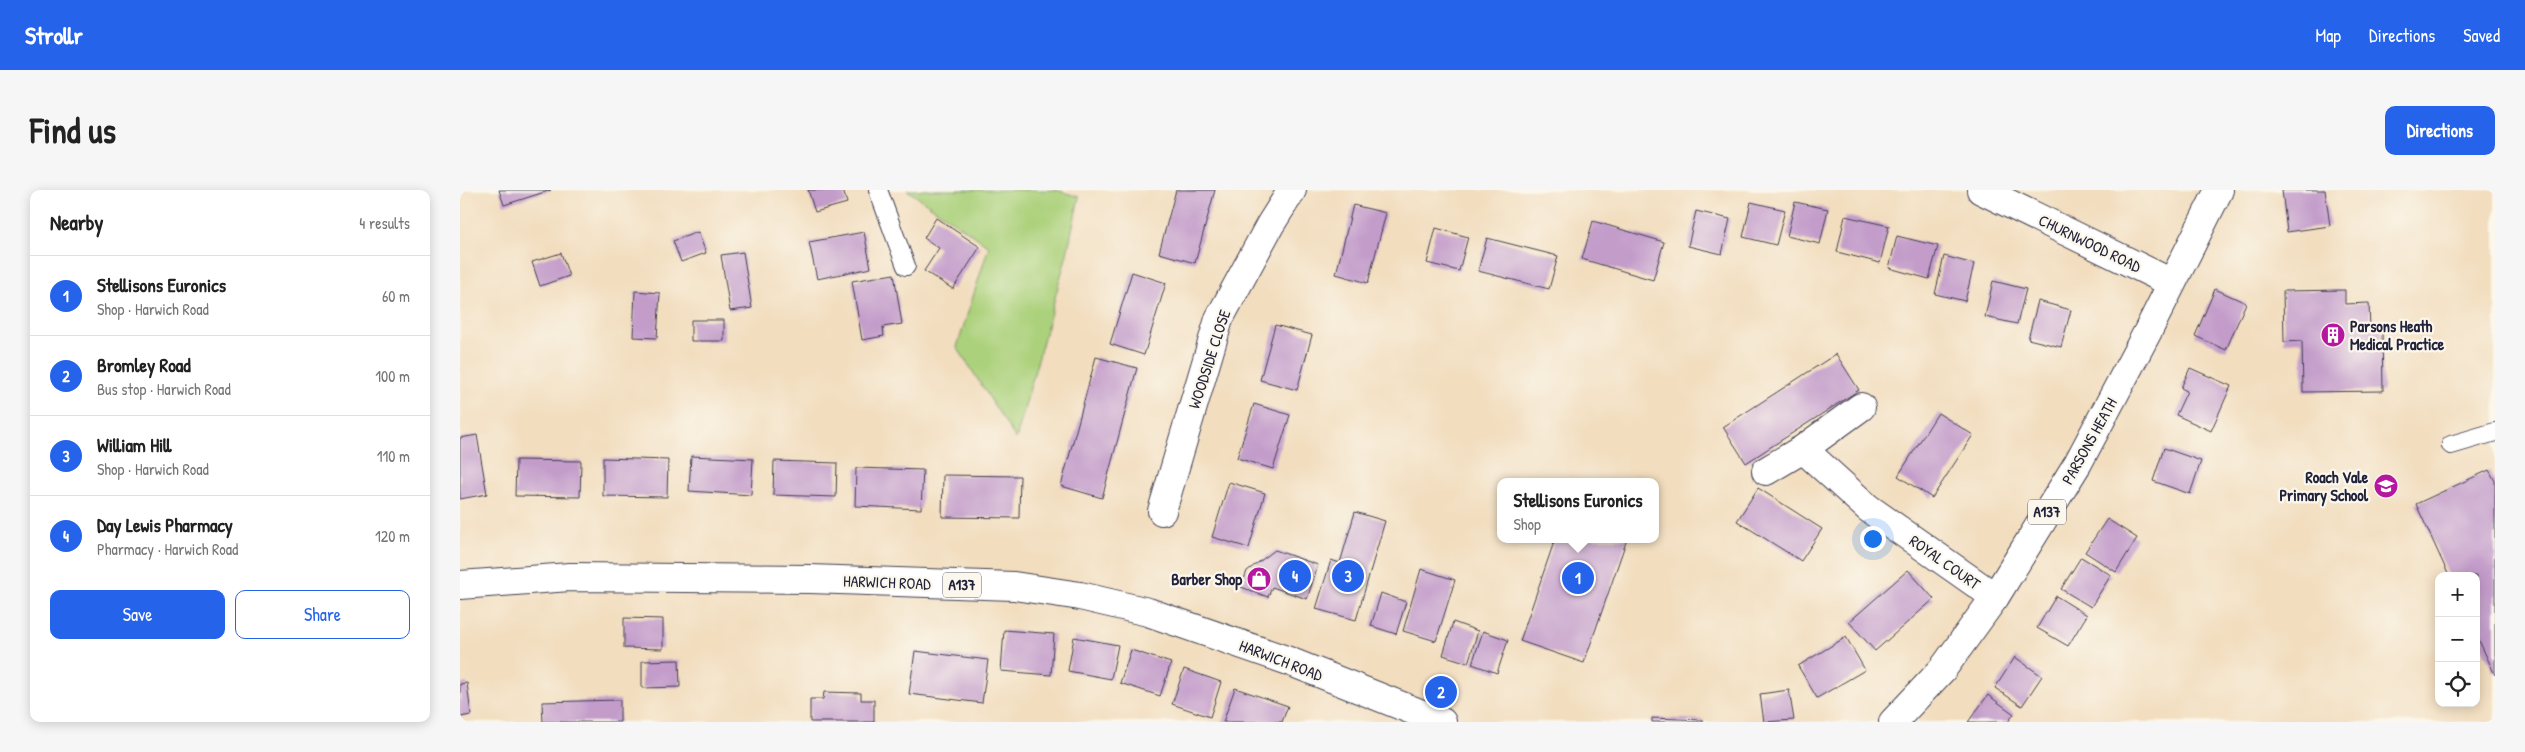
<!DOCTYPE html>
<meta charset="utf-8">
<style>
:root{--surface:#fff;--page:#f6f6f6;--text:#222;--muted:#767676;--line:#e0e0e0;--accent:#2563eb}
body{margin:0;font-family:"Patrick Hand",sans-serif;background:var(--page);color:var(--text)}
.controls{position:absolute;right:15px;bottom:15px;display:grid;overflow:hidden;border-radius:10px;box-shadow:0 2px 12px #0003}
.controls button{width:45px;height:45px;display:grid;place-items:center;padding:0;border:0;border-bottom:1px solid var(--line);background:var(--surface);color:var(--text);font:25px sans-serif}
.you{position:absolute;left:1412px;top:348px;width:18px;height:18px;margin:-12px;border:4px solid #fff;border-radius:50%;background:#1a73e8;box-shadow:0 0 0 8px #1a73e833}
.badge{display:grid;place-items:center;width:32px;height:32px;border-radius:50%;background:var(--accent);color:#fff;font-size:16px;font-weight:700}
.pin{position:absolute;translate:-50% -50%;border:2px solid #fff;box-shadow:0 1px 5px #0006}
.popup{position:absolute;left:1037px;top:288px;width:162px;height:65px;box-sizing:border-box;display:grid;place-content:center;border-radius:10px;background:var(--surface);filter:drop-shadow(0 1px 4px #0005);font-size:16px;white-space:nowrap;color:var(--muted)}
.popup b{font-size:19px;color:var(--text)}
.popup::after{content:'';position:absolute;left:50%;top:100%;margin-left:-10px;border:10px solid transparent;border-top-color:var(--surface)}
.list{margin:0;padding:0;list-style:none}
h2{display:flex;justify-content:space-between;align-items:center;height:65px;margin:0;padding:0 20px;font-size:21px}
h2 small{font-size:16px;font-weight:400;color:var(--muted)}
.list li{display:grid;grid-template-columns:32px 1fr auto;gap:15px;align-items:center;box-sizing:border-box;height:80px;padding:0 20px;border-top:1px solid var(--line)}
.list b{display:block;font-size:19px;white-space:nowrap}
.list p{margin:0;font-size:16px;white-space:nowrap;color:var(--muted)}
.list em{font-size:16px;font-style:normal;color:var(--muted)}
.actions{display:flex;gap:10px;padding:15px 20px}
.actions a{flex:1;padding:11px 0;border:1px solid var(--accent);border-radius:10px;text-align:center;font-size:18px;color:var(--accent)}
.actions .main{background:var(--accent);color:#fff}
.icon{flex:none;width:28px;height:28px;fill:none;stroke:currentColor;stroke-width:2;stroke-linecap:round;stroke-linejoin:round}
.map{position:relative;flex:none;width:2035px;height:532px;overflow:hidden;border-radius:10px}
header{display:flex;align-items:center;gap:30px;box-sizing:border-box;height:70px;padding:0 25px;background:var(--accent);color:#fff}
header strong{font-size:24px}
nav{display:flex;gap:28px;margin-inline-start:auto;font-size:18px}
.intro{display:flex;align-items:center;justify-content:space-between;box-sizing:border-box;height:120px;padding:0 30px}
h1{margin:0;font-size:35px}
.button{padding:12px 22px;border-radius:10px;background:var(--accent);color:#fff;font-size:18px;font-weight:700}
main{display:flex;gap:30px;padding:0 30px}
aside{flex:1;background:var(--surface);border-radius:10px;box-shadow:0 2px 12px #0003}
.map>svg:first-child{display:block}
.green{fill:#acd17b;stroke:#677a5b}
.building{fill:#c39cca}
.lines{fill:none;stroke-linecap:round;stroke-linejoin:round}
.service-casing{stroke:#413e4f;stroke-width:20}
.minor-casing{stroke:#413e4f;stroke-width:30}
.primary-casing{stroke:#413e4f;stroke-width:30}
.service{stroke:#fff;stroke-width:18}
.minor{stroke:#fff;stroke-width:28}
.primary{stroke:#fff;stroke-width:28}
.labels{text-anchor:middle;stroke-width:4.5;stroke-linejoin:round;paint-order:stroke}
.shield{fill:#fbf7ec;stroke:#636270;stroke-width:1}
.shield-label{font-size:15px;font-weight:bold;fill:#22223b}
.street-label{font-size:16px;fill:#22223b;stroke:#fbf7ec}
.poi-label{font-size:16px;font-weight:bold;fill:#22223b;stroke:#fbf7ec;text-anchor:end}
</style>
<header>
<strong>Strollr</strong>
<nav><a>Map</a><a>Directions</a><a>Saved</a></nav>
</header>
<div class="intro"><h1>Find us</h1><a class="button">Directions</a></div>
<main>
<aside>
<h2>Nearby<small>4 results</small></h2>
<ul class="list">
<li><span class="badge">1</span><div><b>Stellisons Euronics</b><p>Shop · Harwich Road</p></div><em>60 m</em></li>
<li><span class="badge">2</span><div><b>Bromley Road</b><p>Bus stop · Harwich Road</p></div><em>100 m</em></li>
<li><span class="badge">3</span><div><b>William Hill</b><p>Shop · Harwich Road</p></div><em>110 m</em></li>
<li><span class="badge">4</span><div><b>Day Lewis Pharmacy</b><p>Pharmacy · Harwich Road</p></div><em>120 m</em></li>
</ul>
<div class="actions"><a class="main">Save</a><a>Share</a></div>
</aside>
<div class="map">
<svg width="2035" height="532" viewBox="0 0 2035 532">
<rect width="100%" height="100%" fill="#fbf7ec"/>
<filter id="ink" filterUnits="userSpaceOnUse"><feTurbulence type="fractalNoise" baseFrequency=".02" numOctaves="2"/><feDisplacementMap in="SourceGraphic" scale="10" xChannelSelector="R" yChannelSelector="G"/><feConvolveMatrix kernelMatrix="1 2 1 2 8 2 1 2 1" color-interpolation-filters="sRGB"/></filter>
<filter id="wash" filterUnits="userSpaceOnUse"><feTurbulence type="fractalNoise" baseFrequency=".0096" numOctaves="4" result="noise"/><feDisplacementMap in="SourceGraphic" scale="20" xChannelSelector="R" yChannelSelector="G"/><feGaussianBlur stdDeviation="1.12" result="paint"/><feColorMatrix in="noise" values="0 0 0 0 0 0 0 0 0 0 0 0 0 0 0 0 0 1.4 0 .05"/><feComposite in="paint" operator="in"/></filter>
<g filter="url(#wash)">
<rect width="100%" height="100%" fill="#f2ddbe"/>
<path class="green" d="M447,0h149l23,7 -12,57 -51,185 -59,-92 32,-101z"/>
<g id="blocks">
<path class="building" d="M39,0h52l-47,15z
M348,0h35l4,13 -32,9z
M716,0h39l-20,73 -36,-10z
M1822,0h43l5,36 -43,6z
M1291,12l34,8 -9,35 -33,-8z
M1335,12l33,7 -8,35 -33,-8z
M893,15l33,8 -18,70 -32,-9z
M1236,21l34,8 -8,35 -34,-8z
M1385,26l44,10 -9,37 -43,-11z
M476,28l44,29 -27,42 -29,-18 15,-23 -15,-10z
M1133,31l71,21 -11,38 -71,-21z
M976,38l32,9 -9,34 -32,-8z
M238,42l8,21 -25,9 -8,-21z
M404,42l7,36 -54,11 -8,-37z
M1437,46l41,10 -9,33 -40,-11z
M1027,48l71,18 -9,33 -71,-18z
M283,62l9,56 -22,3 -9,-56z
M101,63l8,23 -29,10 -8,-24z
M1484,66l30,8 -9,37 -30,-7z
M672,82l34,11 -22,72 -34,-11z
M434,84l8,50 -19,3 1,9 -22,4 -10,-59z
M1533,91l33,8 -9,35 -32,-7z
M1755,99l31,14 -20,47 -31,-14z
M1885,100v14l24,-1 1,26h12l1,62 -80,1 -1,-51 -18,1 -1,-51z
M175,101l25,2 -3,45 -24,-1z
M1578,111l33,9 -10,37 -33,-8z
M231,130h33v21h-33z
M815,135l37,10 -15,55 -37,-10z
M1376,164l23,36 -113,73 -23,-36z
M636,167l41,11 -35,130 -41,-12z
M1730,178l41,18 -20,45 -35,-16 11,-24 -6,-3z
M794,214l36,11 -17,54 -36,-11z
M1478,223l35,22 -41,63 -34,-22z
M17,245l10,59 -27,5v-61z
M1704,258l37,13 -11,33 -37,-13z
M231,266l62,3 -2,36 -62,-4z
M143,268l65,2 -1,37 -64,-1z
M56,270l65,1 -1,36 -65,-1z
M314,271l63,2 -1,34 -63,-2z
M396,278l67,2 -2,39 -66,-3z
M2029,280l6,11v194l-19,-41v-58h-27l-33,-72z
M483,285l77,1 -1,42 -77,-1z
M769,292l36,11 -16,55 -37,-11z
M1298,298l64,41 -21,32 -64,-40z
M895,322l30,9 -29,99 -40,-11 15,-49 9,3z
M1647,329l30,19 -21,34 -31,-20z
M1095,349h72l-43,124 -64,-22z
M815,360l43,15 -11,34 -35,-12 -4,10 -27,-10 6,-16z
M1621,367l30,18 -20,32 -30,-18z
M961,379l34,11 -19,61 -33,-10z
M1448,380l26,29 -59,52 -26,-29z
M921,403l25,9 -10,32 -25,-8z
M1596,406l31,19 -19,31 -31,-18z
M164,428l39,1v30l-39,-1z
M993,432l25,9 -10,32 -25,-8z
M544,440l50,4 -3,41 -50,-4z
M1023,441l25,9 -11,33 -25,-9z
M614,447l44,8 -7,34 -43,-8z
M1386,447l19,33 -48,28 -19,-32z
M671,460l40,13 -11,33 -40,-13z
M455,461l73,9 -6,43 -73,-9z
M1555,467l27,19 -20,30 -27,-18z
M219,470l1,27 -38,1v-27z
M724,479l37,13 -11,35 -38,-13z
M7,493l4,32 -11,2v-33z
M775,498l53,18 -6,16h-59z
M1329,500l5,30 -30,2 -4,-28z
M364,502l37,1v7h13v22h-64v-23h13z
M1528,505l26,19 -6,8h-40z
M160,510v22h-77l-1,-20z
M1192,528l51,2v2h-51z"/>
</g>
</g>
<g filter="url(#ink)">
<use href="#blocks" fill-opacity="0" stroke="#413e4f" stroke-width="1"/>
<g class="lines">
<defs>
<path id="service" d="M418,0l28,76
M1991,255l44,-13"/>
<path id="minor" d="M1521,0l191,93
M1343,259l65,59 127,89
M1306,281l37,-22 58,-42
M702,321l57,-192 51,-94 22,-35"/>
<path id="primary" d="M0,395l110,-8 240,2 204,7 66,10 68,16 138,48 156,62
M1433,532l49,-52 53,-73 83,-134 70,-132 71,-141"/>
</defs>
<use href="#service" class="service-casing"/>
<use href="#minor" class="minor-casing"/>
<use href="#primary" class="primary-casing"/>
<use href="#service" class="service"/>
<use href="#minor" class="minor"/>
<use href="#primary" class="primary"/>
</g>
</g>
<defs>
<symbol id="building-disc" viewBox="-11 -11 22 22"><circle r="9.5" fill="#b5179e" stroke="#fbf7ec"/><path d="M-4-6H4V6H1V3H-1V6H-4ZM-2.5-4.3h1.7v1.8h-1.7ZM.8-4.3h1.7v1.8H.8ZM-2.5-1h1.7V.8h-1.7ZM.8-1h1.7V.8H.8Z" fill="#fff"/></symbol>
<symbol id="school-disc" viewBox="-11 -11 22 22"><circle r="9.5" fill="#b5179e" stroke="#fbf7ec"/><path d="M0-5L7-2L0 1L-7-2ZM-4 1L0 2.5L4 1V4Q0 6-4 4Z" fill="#fff"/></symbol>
<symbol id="shop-disc" viewBox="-11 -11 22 22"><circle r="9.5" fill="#b5179e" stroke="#fbf7ec"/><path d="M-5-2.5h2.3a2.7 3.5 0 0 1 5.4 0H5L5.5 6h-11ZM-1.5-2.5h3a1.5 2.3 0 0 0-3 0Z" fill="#fff"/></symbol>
</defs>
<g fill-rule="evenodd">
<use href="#building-disc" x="1859" y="131" width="28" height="28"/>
<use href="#school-disc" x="1912" y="282" width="28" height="28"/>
<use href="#shop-disc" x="785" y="375" width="28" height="28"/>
</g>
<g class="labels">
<g class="shield">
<rect x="1568" y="309.5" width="38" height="25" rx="4"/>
<rect x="483" y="382.5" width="38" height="25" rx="4"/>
</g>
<g class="shield-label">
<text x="1587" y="327">A137</text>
<text x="502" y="400">A137</text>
</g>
<g class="street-label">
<text transform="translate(1630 53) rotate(26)" y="6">CHURNWOOD ROAD</text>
<text transform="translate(749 169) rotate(-72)" y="6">WOODSIDE CLOSE</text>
<text transform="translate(1629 251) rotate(-61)" y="6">PARSONS HEATH</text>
<text transform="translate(1485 372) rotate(35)" y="6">ROYAL COURT</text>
<text transform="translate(427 392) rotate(2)" y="6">HARWICH ROAD</text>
<text transform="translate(821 470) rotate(21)" y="6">HARWICH ROAD</text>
</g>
<g class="poi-label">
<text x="1890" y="142" text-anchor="start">Parsons Heath<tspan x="1890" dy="18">Medical Practice</tspan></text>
<text x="1908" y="293">Roach Vale<tspan x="1908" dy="18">Primary School</tspan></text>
<text x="782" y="395">Barber Shop</text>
</g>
</g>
</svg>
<div class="controls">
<button>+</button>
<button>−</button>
<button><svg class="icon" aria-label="locate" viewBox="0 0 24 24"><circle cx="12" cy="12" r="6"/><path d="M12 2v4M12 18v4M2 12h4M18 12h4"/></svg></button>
</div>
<div class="you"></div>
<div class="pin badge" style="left:1118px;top:388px">1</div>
<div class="popup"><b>Stellisons Euronics</b>Shop</div>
<div class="pin badge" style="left:981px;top:502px">2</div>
<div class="pin badge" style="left:888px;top:386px">3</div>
<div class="pin badge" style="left:835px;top:386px">4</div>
</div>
</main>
